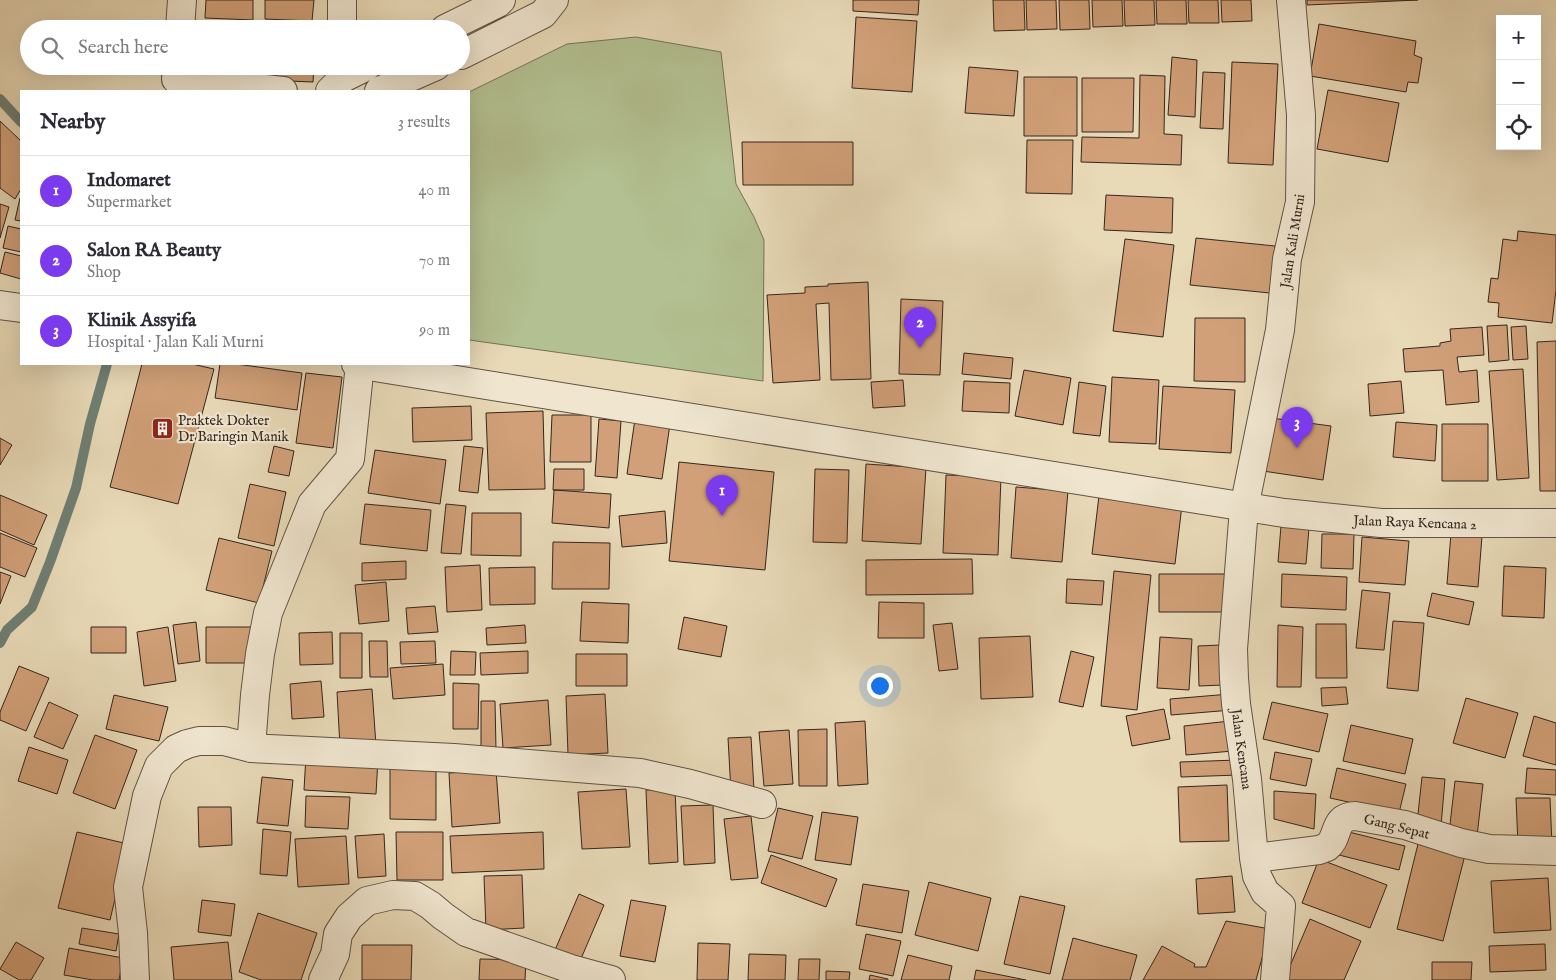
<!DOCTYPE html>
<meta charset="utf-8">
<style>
:root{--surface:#fff;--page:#f2f2f3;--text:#2b2b33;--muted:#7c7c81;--line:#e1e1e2;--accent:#7c3aed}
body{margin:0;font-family:"IM FELL English",serif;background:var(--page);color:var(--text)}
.controls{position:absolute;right:15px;top:15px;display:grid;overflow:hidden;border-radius:0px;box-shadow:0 5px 20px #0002}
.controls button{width:45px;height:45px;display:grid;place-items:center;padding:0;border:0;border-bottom:1px solid var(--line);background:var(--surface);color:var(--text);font:25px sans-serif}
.you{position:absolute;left:879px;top:685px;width:18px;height:18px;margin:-12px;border:4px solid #fff;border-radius:50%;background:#1a73e8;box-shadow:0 0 0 8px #1a73e833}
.badge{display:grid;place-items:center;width:32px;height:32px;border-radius:50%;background:var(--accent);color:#fff;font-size:16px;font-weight:700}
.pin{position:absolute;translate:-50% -41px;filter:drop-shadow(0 1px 2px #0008)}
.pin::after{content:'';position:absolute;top:26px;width:18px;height:15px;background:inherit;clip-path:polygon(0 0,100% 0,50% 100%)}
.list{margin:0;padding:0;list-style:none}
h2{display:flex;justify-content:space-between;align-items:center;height:65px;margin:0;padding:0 20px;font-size:21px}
h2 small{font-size:16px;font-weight:400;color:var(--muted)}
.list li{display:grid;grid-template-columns:32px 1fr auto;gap:15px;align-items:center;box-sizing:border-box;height:70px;padding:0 20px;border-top:1px solid var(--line)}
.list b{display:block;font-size:19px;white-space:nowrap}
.list p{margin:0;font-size:16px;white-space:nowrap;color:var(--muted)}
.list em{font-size:16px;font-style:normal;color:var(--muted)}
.icon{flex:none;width:28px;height:28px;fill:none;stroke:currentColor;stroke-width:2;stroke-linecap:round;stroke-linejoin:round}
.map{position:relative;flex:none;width:1556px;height:980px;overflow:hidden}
.search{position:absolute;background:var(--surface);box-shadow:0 5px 20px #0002;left:20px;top:20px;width:450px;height:55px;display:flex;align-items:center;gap:12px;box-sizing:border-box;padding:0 18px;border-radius:28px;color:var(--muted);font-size:19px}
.panel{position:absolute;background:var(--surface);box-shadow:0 5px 20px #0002;left:20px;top:90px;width:450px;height:275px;border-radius:0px}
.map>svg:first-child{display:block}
.green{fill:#b3c091;stroke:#747358}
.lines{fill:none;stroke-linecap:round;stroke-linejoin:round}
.stream{stroke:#6f7f74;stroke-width:10}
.building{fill:#d1a078;stroke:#34261e}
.minor-casing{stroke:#615344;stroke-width:30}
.minor{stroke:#f0e6d0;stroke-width:28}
.labels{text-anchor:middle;stroke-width:4.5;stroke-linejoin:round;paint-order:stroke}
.street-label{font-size:14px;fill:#34261e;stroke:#f0e6d0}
.poi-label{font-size:14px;fill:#34261e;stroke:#f0e6d0;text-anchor:start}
</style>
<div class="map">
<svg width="1556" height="980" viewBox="0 0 1556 980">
<rect width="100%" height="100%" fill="#e8d9b7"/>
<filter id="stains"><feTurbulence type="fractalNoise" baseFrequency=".004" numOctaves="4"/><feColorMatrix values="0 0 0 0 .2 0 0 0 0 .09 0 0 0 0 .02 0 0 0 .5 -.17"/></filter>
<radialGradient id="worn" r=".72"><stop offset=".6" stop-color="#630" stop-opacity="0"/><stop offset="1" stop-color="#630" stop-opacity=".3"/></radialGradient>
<path class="green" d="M636,37l85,15 15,132 18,33 10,23 -1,141 -294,-41v-248l98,-48z"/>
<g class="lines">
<path class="stream" d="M0,99l21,23
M0,643l7,-13 25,-23 18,-45 26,-74 14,-64 17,-60"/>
</g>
<path class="building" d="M206,0h47v20l-48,-2z
M265,0h49l-2,21 -47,-2z
M853,0h66l-1,15 -65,-4z
M993,0h31l1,30 -31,1z
M1026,0h30l1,29 -30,1z
M1059,0h30l1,29 -30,1z
M1092,0h30l1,26 -30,1z
M1124,0h30l1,25 -30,1z
M1156,0h30l1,24h-30z
M1188,0h30l1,23h-30z
M1221,0h30l1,21 -30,1z
M1307,0h111l-111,5z
M856,17l61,4 -5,71 -60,-4z
M1319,24l97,17 -2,14 8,3 -4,25 -10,-1 -2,10 -96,-16z
M208,26l48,2 -48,1z
M267,26l49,3h-49z
M1172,57l25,3 -2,57 -27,-2z
M1232,62l46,2 -5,101 -45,-2z
M207,66h48l-1,14 -48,-3z
M266,66h48l-1,16 -48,-2z
M969,67l49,4 -4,45 -49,-3z
M1203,72l22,1 -2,56 -23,-1z
M1140,75l25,1 -1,58 18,1 -1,30 -100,-3 1,-25 57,1z
M1024,77h53v59h-53z
M1082,78h52l-1,54h-51z
M1328,90l71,13 -11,59 -71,-13z
M0,121l21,20v48l-6,10 -15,-11z
M1027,140h46l-1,54 -46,-1z
M742,142h111v43h-110z
M1106,195l67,3 -1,35 -68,-3z
M20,198l1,1v22l-6,-1z
M0,204l9,3 -9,31z
M8,226l13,3v23l-18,-4z
M1518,231l38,4v55l-4,33 -54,-6 1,-14 -11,-1 3,-24 7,1 5,-40 14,2z
M1196,238l79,8 -5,47 -80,-8z
M1125,239l49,6 -11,92 -50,-6z
M5,252l16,4v23l-21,-6z
M868,282l3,97 -40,1 -2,-77 -13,1 4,76 -47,3 -6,-88 38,-2v-6l23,-1v-2z
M901,299l42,2 -3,74 -41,-1z
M1195,318h50v64l-51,-1z
M1507,325l2,35 -20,2 -2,-36z
M1526,326l2,33 -15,1 -2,-33z
M1482,327l2,28 -27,2 2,15 18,-2 2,32 -33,3 -3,-35 -38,2 -2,-23 37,-3v-3l11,-2 -1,-12z
M1556,341v150h-16l-3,-149z
M964,353l49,5 -2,21 -49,-5z
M142,364h50l22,5 -36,135 -68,-17z
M220,364h16l66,9 -5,37 -82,-12z
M1523,369l6,109 -32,2 -8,-109z
M1024,370l47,8 -8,47 -48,-9z
M306,373l36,4 -9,71 -37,-5z
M1112,377l47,3 -3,64 -47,-2z
M903,380l2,26 -32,2 -2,-26z
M964,381l46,2 -1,30 -47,-2z
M1401,381l3,32 -34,3 -2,-32z
M1079,382l27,4 -6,50 -27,-3z
M1163,386l72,4 -4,63 -72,-4z
M471,406l1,34 -59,2 -1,-34z
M543,411l2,78 -56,1 -3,-77z
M552,415h39v47h-41z
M1271,418l60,8 -8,54 -60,-9z
M599,419l22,2 -4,57 -22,-2z
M635,419l35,5 -8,55 -35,-5z
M1396,422l41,3 -2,36 -42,-4z
M1442,424h46v57h-46z
M0,438l12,7 -12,20z
M274,446l20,5 -5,25 -21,-4z
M464,446l19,2 -5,45 -19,-2z
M375,450l71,10 -6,44 -72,-11z
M679,462l95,10 -9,98 -96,-9z
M866,464l60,4 -5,76 -59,-3z
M554,469h30v21h-31z
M815,469l34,1 -2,73 -34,-1z
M946,475l55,2 -3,78 -55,-2z
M250,484l36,8 -12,54 -36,-8z
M1016,487l52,4 -6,71 -51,-4z
M554,490l57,4 -2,34 -57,-5z
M0,495l47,20 -13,30 -34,-15z
M1099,496l83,9 -7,59 -83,-10z
M365,504l66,6 -4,41 -67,-7z
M446,504l20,2 -5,48 -20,-1z
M665,511l2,32 -45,4 -3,-31z
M472,513h49v43l-50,-1z
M1281,526l28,2 -3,36 -28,-2z
M0,533l37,15 -12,29 -25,-10z
M1451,533l31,3 -4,51 -31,-3z
M1322,534h32l-1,35 -32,-1z
M1362,537l47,4 -4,44 -46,-3z
M219,538l53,13 -13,52 -53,-13z
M553,542l57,1 -1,46h-57z
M972,559l1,35 -107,1v-35z
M406,561v18l-44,2v-18z
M480,565l2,45 -35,2 -2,-45z
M1504,566l42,2 -2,50 -42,-2z
M535,567v37l-45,1 -1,-37z
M1114,571l37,4 -14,135 -36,-4z
M0,572l11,4 -11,28z
M1159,574h68v38h-68z
M1282,574l65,3 -1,33 -65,-3z
M1067,579l37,2 -2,24 -36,-2z
M386,582l3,39 -30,3 -4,-39z
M1362,590l28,3 -6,57 -28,-2z
M1432,593l42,9 -5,23 -42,-9z
M582,602l47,2 -1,39 -48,-2z
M879,602l45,1v35h-46z
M435,606l3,26 -30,2 -2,-26z
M684,617l43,9 -6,31 -43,-8z
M1393,621l31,2 -6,68 -31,-3z
M196,622l4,39 -22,3 -5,-39z
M952,623l6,46 -19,2 -6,-46z
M1316,624h30l1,54h-31z
M525,625l1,18 -39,2 -1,-17z
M1278,625l25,2 -2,60h-24z
M91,627h35v26h-35z
M168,627l8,54 -32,5 -7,-54z
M206,627h49v36h-49z
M332,632l1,32 -33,1 -1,-32z
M340,633h22v45h-22z
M1030,636l3,61 -52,2 -2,-61z
M1160,637l32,2 -3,51 -32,-2z
M369,641h18l1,36h-18z
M435,641l1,22 -35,1 -1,-22z
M1221,645l2,40 -24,1 -1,-40z
M451,651l25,1 -1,23h-25z
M528,651v22l-47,2 -1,-22z
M1071,651l23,6 -11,50 -24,-5z
M576,654h51v32h-51z
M443,664l2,31 -52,4 -3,-31z
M19,666l30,12 -23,53 -26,-11v-8z
M321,681l3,36 -32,2 -2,-35z
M453,683l26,1 -1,45h-25z
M1346,687l2,17 -26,2 -1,-18z
M372,689l4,56 -36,2 -3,-55z
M605,694l3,59 -40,2 -2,-59z
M1230,694l2,16 -61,5 -1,-16z
M114,695l54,12 -9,34 -53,-12z
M1466,698l52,15 -13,45 -52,-15z
M548,700l3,45 -48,3 -3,-44z
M481,701h14l1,49 -15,1z
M49,702l29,13 -15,34 -29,-12z
M1272,702l56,12 -9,38 -56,-13z
M1164,709l6,30 -38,7 -6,-30z
M1534,716l22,7v42l-33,-9z
M865,721l3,63 -30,2 -3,-63z
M1230,721l3,30 -47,4 -2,-29z
M1351,725l62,14 -8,35 -62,-13z
M827,729v57h-28l-1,-56z
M789,730l4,54 -29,2 -5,-54z
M95,735l42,15 -22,59 -42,-16z
M751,737l3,53 -23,2 -3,-54z
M29,747l39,13 -11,34 -39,-13z
M1275,752l37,7 -6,27 -36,-7z
M306,755l72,4 -2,35 -72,-4z
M1238,760l1,15 -58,2 -1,-15z
M436,763v57l-46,-1v-55z
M1337,768l69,16 -7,29 -69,-15z
M1527,768l29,2v25l-31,-2z
M496,770l4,53 -48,4 -3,-54z
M262,777l31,3 -5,46 -31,-3z
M1422,777l23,2 -4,47 -24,-3z
M1455,781l28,3 -6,52 -28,-3z
M1227,785l2,56 -49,1 -2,-55z
M626,789l4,58 -48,2 -4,-57z
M675,789l3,73 -29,2 -3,-74z
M1274,791l42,3 -2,35 -40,-10z
M306,796l44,1 -2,32 -43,-2z
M1516,798h34l2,47h-34z
M713,805l2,58 -31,2 -3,-59z
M198,807h33l1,38 -33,2z
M778,808l35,8 -11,43 -34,-8z
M822,812l36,5 -7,48 -36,-5z
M751,816l7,62 -27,2 -7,-61z
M263,829l28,3 -4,44 -27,-2z
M1341,830l64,16 -6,24 -64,-16z
M77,832l51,12 -18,76 -52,-12z
M396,832h47v48h-46z
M543,832l1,37 -92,4 -2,-37z
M384,834l2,42 -28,2 -3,-42z
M346,836l3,48 -51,3 -3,-48z
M1418,844l47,11 -22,86 -46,-12z
M771,855l66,24 -11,28 -65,-24z
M1319,859l68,26 -17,43 -68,-25z
M522,875l2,53 -38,2 -2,-54z
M1232,876l3,36 -37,2 -2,-35z
M1548,878l3,52 -57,3 -3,-52z
M929,882l62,16 -13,53 -63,-16z
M863,884l46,7 -7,42 -46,-8z
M579,894l25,11 -24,56 -25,-11z
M1020,896l45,10 -15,68 -46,-10z
M202,900l33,4 -4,32 -33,-4z
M631,900l35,6 -11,56 -35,-6z
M258,913l59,20 -16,47h-40l-22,-8z
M1310,919l51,22 -17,39h-60z
M1226,921l44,8 -14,51h-113l19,-34 33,18 -1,3h12z
M82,928l37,6 -3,17 -37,-7z
M866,934l35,7 -8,35 -34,-7z
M1073,938l64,17 -7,25h-68z
M16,942l28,16 -13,22h-12l-19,-11z
M228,942l4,38h-58l-3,-33z
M698,943l32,1 -2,36h-31z
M1545,944l1,26 -56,2 -1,-26z
M362,945h50l-1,35h-49z
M69,948l54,10 -4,22h-26l-29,-5z
M749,954l37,1 -1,25h-37z
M908,955l44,11 -3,14h-48z
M480,959l46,1 -1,20h-46z
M799,959h21l-1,21h-21z
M1432,962h40l-1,18h-39z
M976,970l50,10h-52z
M826,971l24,1 -1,8h-23z
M870,975l18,4v1h-19z"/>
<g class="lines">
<defs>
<path id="minor" d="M342,0v29
M180,29l2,-29
M445,29l53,-26 3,-3
M461,55l82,-41 11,-14
M177,66l-1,13 107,12
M330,91l13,-13 24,-12
M379,91l57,-25
M0,305l21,3
M356,364l928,149 97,10h175
M251,748l203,10 186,15 50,11 72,20
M1254,858l65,-8c3,-1 5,-2 8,-3 13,-10 5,-30 28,-31l50,9 56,18 28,6 67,2
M135,980l-2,-47 -5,-46 19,-91 12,-30 17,-17 11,-5 12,-3h25l27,7 4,-53 5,-41 8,-41 44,-109 38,-45 10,-95
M323,980l12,-26 3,-20 11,-17 18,-16 26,-6 22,1 15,9 13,11 23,16 105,37 40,11
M1275,980l6,-74 -16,-14 -8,-16 -3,-18 -7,-79 -11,-75 -2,-26 -1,-29 11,-141 36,-178 7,-71 13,-57 1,-87 -10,-115"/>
</defs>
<use href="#minor" class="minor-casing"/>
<use href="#minor" class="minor"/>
</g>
<defs>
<symbol id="building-square" viewBox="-11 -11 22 22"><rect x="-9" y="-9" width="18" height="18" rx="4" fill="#8f2418" stroke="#f0e6d0"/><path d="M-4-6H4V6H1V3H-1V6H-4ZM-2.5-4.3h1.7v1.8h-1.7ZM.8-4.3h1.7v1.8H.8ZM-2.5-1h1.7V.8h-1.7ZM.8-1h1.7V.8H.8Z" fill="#fff"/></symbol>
</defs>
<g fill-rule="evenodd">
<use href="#building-square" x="150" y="416" width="25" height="25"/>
</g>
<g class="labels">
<g class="street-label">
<text transform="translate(1292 241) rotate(-81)" y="5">Jalan Kali Murni</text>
<text transform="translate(1415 522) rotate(2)" y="5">Jalan Raya Kencana 2</text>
<text transform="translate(1242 749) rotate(82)" y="5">Jalan Kencana</text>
<text transform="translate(1397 826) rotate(14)" y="5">Gang Sepat</text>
</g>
<g class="poi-label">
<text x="178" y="425">Praktek Dokter<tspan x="178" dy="16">Dr Baringin Manik</tspan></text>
</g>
</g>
<rect width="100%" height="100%" filter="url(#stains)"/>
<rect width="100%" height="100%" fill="url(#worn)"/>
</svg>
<div class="controls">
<button>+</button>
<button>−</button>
<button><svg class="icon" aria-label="locate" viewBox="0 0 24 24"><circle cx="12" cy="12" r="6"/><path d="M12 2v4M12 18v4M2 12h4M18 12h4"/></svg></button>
</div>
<div class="you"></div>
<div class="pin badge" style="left:722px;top:516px">1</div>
<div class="pin badge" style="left:920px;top:348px">2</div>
<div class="pin badge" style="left:1297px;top:448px">3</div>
<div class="search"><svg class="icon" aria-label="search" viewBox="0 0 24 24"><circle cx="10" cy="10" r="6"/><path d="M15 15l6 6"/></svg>Search here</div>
<section class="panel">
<h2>Nearby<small>3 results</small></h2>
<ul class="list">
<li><span class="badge">1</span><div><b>Indomaret</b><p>Supermarket</p></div><em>40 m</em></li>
<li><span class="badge">2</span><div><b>Salon RA Beauty</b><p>Shop</p></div><em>70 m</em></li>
<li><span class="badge">3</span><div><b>Klinik Assyifa</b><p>Hospital · Jalan Kali Murni</p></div><em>90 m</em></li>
</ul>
</section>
</div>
